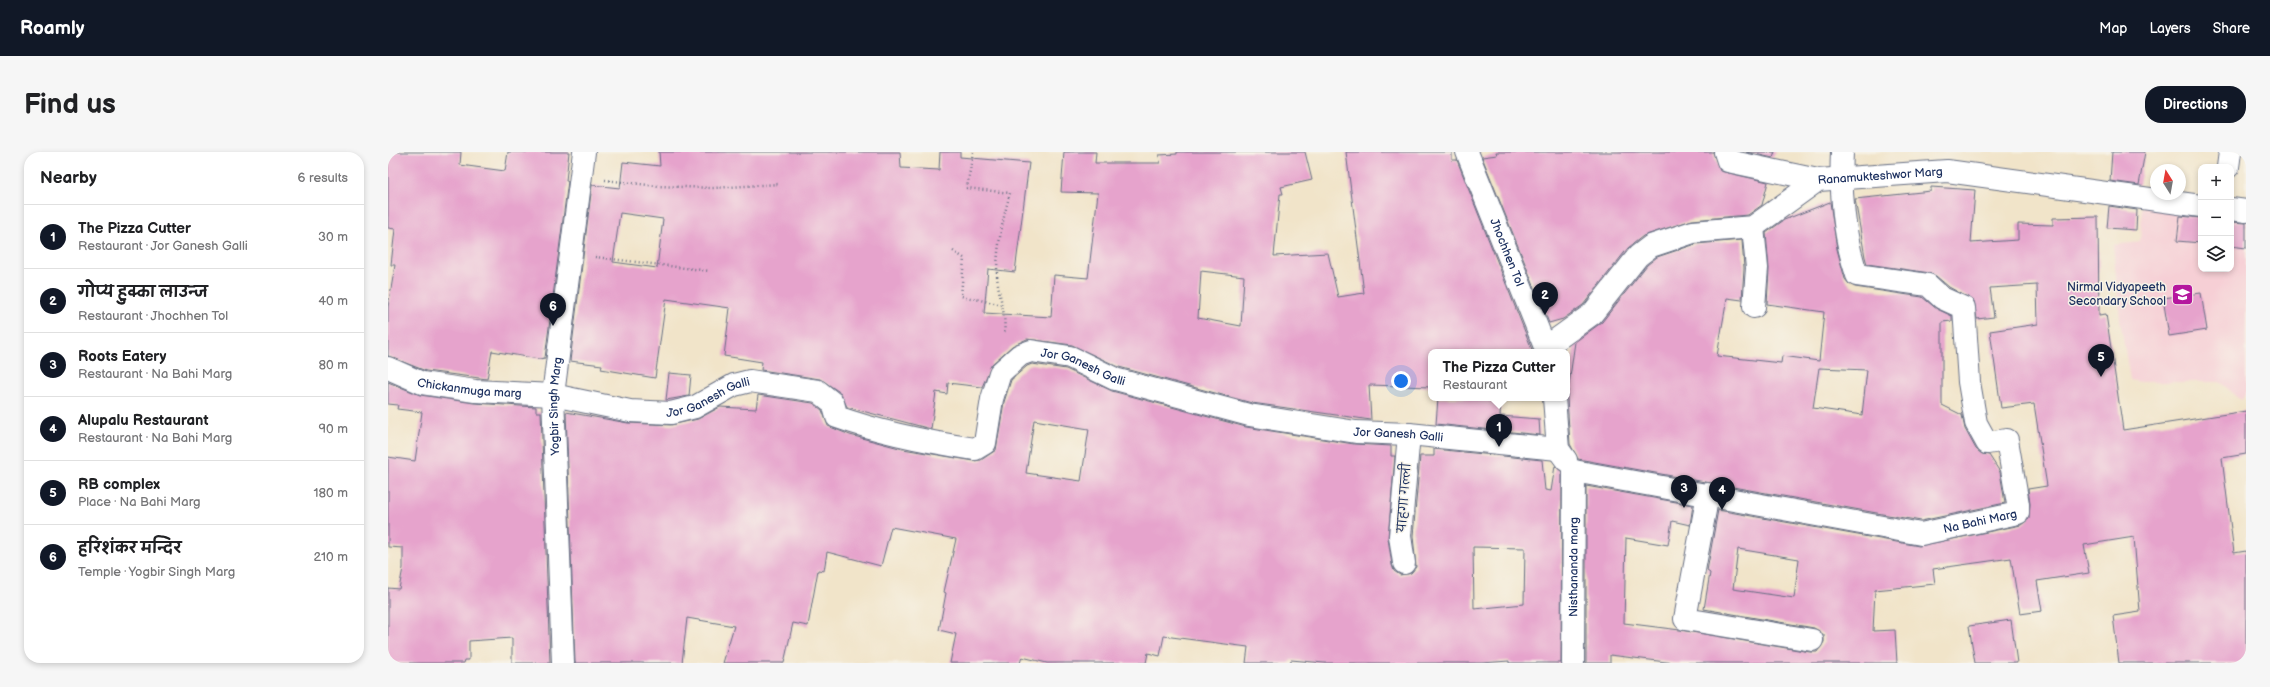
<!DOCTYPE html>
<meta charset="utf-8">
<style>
:root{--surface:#fff;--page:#f6f6f6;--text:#202124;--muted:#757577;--line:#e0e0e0;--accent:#111827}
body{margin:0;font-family:"Balsamiq Sans","Playpen Sans Deva",sans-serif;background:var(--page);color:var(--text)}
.controls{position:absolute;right:12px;top:12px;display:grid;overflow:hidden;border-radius:8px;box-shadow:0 2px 6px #0003}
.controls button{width:36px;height:36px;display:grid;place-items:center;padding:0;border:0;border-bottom:1px solid var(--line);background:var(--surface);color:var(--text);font:20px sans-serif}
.compass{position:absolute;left:1762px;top:12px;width:36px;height:36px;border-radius:50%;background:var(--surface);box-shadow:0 2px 6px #0003;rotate:349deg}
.you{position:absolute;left:1013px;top:229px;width:14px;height:14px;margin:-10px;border:3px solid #fff;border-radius:50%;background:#1a73e8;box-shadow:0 0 0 6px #1a73e833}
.badge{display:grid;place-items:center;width:26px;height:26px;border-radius:50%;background:var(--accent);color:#fff;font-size:13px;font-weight:700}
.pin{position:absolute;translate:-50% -33px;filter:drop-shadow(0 1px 2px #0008)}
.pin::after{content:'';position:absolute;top:21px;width:14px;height:12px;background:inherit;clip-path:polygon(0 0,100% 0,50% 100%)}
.popup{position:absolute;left:1040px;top:197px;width:142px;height:52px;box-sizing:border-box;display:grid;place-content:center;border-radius:8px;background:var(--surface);filter:drop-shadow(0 1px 3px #0005);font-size:13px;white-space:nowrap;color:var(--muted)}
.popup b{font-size:15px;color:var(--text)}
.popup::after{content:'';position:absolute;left:50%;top:100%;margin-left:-8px;border:8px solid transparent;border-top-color:var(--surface)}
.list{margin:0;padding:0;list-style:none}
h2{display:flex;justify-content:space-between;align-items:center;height:52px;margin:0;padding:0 16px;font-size:17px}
h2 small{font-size:13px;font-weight:400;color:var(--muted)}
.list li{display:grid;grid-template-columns:26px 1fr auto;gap:12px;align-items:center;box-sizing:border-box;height:64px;padding:0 16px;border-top:1px solid var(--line)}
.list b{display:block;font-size:15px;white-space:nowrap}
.list p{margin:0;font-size:13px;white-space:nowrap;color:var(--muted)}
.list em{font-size:13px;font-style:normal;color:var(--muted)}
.icon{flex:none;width:22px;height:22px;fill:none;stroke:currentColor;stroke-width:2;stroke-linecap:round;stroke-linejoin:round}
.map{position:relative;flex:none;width:1858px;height:511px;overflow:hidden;border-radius:16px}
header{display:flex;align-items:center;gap:24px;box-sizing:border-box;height:56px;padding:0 20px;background:var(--accent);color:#fff}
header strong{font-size:19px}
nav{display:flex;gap:22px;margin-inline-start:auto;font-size:14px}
.intro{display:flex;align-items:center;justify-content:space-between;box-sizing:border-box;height:96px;padding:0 24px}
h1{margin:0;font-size:28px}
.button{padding:10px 18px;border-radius:16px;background:var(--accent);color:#fff;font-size:14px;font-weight:700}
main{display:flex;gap:24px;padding:0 24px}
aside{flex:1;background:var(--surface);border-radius:16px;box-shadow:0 2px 6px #0003}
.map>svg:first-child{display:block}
.built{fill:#f6cfd5}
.building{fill:#e6a3cc;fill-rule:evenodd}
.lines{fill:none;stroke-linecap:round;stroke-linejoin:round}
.minor-casing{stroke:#666e83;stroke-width:24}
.path{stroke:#666e83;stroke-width:2.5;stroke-dasharray:1 3;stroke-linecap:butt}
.minor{stroke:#fff;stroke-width:22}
.labels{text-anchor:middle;stroke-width:3;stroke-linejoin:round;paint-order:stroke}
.street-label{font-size:12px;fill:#1b2f5e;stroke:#f7f3e8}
.poi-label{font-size:12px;fill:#1b2f5e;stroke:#f7f3e8;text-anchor:end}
</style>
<header>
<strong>Roamly</strong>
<nav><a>Map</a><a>Layers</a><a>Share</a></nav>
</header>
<div class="intro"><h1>Find us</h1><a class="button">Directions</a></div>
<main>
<aside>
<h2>Nearby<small>6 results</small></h2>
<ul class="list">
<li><span class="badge">1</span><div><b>The Pizza Cutter</b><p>Restaurant · Jor Ganesh Galli</p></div><em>30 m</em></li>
<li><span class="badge">2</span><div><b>गोप्य हुक्का लाउन्ज</b><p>Restaurant · Jhochhen Tol</p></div><em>40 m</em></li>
<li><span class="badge">3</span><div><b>Roots Eatery</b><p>Restaurant · Na Bahi Marg</p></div><em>80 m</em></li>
<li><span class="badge">4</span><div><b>Alupalu Restaurant</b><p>Restaurant · Na Bahi Marg</p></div><em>90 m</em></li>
<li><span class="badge">5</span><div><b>RB complex</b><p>Place · Na Bahi Marg</p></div><em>180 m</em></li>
<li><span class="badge">6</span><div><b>हरिशंकर मन्दिर</b><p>Temple · Yogbir Singh Marg</p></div><em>210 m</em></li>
</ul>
</aside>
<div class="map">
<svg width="1858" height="511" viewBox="0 0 1858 511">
<rect width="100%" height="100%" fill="#f7f3e8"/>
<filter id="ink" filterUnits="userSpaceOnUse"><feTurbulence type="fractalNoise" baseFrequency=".025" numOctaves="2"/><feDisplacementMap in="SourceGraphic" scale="8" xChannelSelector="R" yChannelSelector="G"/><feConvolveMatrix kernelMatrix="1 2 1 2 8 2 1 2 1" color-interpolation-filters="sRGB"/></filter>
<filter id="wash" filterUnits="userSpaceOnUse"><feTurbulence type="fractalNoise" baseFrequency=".012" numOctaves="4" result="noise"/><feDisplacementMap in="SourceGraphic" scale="16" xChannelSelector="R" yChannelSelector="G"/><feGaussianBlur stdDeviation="0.9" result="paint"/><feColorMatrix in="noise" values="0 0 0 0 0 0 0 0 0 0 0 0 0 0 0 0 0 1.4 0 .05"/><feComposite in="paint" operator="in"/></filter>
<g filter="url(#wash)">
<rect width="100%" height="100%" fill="#f1e4c9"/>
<path class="built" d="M1754,53l59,5v59h30v-57l15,1v182l-5,5 -21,-18h-79l-11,-2 -10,-61 -7,-74 27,-3z"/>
<g id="blocks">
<path class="building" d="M0,0h73l-1,13 45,6 3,-19h61l-3,29h2l-23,177 -6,1 -47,-8 -5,28 -61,-8 -38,-15v-49l7,-42h-4l4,-36 -7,-1z
M271,0h241l1,16 38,2 1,-18h20v5l69,6 -14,109 -27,-3 -4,44 67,4 3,-42 34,3 10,-85 -37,-1 3,-40h32l-1,11h65l-1,-8 18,-1v-2h128l7,28 -31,7 2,7h-3l-6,62 54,-3 10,44 26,-4 -18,-141h106v8h5l76,192h-102v35l-62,-2 2,35 -119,-17 -133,-36 -47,-22 -45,-6 -15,7 -20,18 -10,23 -34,-4 -1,11 -11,-2 -5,37 -84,-22 -6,-14 -21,-14 -59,-9 1,-8 -38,-6 6,-48 -64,-9 -11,79 -54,-9 1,-4 -32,-4 22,-176 28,3 3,-26 37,4zM232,61l43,6 -6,49 -44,-6zM813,119l43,5 -3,50 -43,-8z
M1108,0h217l7,19 48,11 -6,23 -14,10 -56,5 -49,16 -15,12 -45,57 -20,14 -14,4 -67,-166 15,-2z
M1358,0h29l-2,6z
M1724,0h33l-6,33 -29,-4z
M1543,35l44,3 -4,53 47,-3v-16l35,1v-7l45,-1 1,98 7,-1 17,116 123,-19v43l-24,4 12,95 12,-2v112h-127l-6,-47 27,-4 -6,-75 -50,8 5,28 -52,8 5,30 -22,3 -9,-56 -78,11 2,15 -60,6 -2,41 22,-1 2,33h-223l-64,-8v8h-24v-177l107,19 -3,20 -18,-4 -4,24 -42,-7 -2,85 56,7 130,22h7l7,-10v-7l-10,-7 -110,-19 6,-36 -3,-2 11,-61 201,36 102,-21 8,-6 1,-15 -2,-15 19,-3 -13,-82 -33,4 -11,-77 48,-7 -1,-39 -47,3 4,29 -17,2 -3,-18 -25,-14 -13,-11 -6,-3 -63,-9 -2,-7 -10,-58 76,-8zM1350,397l61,10 -5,39 -61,-9z
M1442,50l7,47 8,30 4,5 6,3 67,10 15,12 15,7v5l-10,1v83l20,10 3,14 11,20 6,5 7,1 11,17 5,31 -84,18 -343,-62 -8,-15 -3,-46 8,-56 27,-20 45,-57 10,-8 39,-13 46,-4 2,28 -2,32 -15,-2 -10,58 64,7 1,-7 37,5 5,-49 -57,-8 2,-35 -3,-36 18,-13zM1431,216l48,2 -5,45 -49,-7z
M1721,54l28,4 -1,20 -29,-2z
M1792,64l21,2v25l-24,-2z
M1843,70l15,1v25l-15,-2z
M1813,141l6,37 -38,6 -6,-38z
M644,212l34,5 46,22 134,36 108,17 37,2v10h4l-7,82 4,27 2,6 6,4 11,-2 5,-6 -3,-31 7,-80h14v-7l108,11 3,30 6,1 4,-25 7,6 -1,191h-52v-2l-27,2h-158l-33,-3 -1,3h-44l2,-16 -84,-11 -4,20 -12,-3 -2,10h-99l-25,-6 -2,6h-70l6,-29 -17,-4 7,-37 -2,-1 12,-53 -65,-12 -10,39 -54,-14 -3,19 -6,-1 -10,56 -15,-3 -9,40h-61l11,-37 -47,-8 -5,45h-107l-9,-251 62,11 43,2 27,-6 22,-12 36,2 2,-14 55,8 9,7 6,16 22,9 53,14 71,12 7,-1 15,-10 8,-48 7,-22 16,-14zM646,268l55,9 -8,52 -55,-8zM1085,395l52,1 -1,56 -50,5z
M281,221l22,2 -2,21 -23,4z
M0,230l32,13 54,8 62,4v5h5l9,251h-38v-25l-43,3v19h-4l-1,3h-76v-75l11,1 4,-21v-20l-15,-1v-90l27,4 7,-49 -25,-3 1,-4 -10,-1z
M1050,246h63l-1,18 39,3 1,16 -104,-11z
M1623,468l6,43h-42l-6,-37z"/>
</g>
</g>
<g filter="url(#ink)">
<use href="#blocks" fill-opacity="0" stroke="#666e83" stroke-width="1"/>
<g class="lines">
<defs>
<g id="minor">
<path id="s1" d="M1079,0l80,200"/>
<path d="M1337,0l3,9 90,19"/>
<path d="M1840,15l2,-15"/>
<path d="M1843,57l15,2"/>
<path d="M1365,75l4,41 -3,39"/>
<path id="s2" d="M1158,195l46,-33 46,-58 13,-10 42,-14 60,-5 65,-47 129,-9 254,35"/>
<path id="s3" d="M0,216l34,15 53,8 78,4 77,16 41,2 24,-6 39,-22 16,-4 68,10 15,12 4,14c45,16 91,25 138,32l10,-6 7,-44 8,-26 20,-18 11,-4 39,6 45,22 134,36 107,17 53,2 149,15"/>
<path d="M1166,246l4,51 8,11"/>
<path id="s4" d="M1186,319l347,63 97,-21v-9l-11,-64 -20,3 -11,-20 -7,-41 -5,-74 -22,-10 -14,-13 -71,-10c-13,-37 -17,-83 -15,-123"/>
<path d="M1320,342l-23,125 127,21"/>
<path d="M1016,411l-4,-27 9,-102"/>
<path id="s5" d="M175,511l-10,-268 31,-243"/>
<path id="s6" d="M1185,511l1,-192"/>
</g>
</defs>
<use href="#minor" class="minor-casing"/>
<path class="path" d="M585,0l-6,36 43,5c-7,26 -13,52 -13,79 0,22 10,39 7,63
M217,28l52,6 56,2 66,-4
M565,99l11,7 -3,38 42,9
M207,105l115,14"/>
<use href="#minor" class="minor"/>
</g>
</g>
<defs>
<symbol id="school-square" viewBox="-11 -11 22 22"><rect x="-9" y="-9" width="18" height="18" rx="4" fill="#b5179e" stroke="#f7f3e8"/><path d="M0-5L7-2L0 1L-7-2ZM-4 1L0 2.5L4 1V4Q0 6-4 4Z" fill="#fff"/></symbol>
</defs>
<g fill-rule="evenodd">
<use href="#school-square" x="1782" y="130" width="25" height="25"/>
</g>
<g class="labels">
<g class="street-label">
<text dy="4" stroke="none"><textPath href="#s2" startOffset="394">Ranamukteshwor Marg</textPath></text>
<text dy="4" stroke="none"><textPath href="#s1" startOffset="108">Jhochhen Tol</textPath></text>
<text dy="4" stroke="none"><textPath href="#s3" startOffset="796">Jor Ganesh Galli</textPath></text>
<text dy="4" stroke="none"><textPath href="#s3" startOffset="85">Chickanmuga marg</textPath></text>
<text dy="4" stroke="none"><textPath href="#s3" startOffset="329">Jor Ganesh Galli</textPath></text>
<text dy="4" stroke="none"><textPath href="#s5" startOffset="257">Yogbir Singh Marg</textPath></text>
<text dy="4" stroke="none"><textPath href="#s3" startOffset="1120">Jor Ganesh Galli</textPath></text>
<text transform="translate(1016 346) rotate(-86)" y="4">याहगा गल्ली</text>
<text dy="4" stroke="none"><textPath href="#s4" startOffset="413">Na Bahi Marg</textPath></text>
<text dy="4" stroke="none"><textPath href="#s6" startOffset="96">Nisthananda marg</textPath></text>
</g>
<g class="poi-label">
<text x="1778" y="139">Nirmal Vidyapeeth<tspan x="1778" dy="14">Secondary School</tspan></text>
</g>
</g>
</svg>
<div class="controls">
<button>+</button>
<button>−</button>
<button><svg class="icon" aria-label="layers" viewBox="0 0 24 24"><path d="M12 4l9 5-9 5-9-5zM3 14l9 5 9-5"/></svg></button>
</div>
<svg class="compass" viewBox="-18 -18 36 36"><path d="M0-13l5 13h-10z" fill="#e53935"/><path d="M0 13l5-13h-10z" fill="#757577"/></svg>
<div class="you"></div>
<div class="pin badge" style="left:1111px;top:295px">1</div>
<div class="popup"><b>The Pizza Cutter</b>Restaurant</div>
<div class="pin badge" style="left:1157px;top:163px">2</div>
<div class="pin badge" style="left:1296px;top:356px">3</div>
<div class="pin badge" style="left:1334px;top:358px">4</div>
<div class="pin badge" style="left:1713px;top:225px">5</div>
<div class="pin badge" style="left:165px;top:174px">6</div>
</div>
</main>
